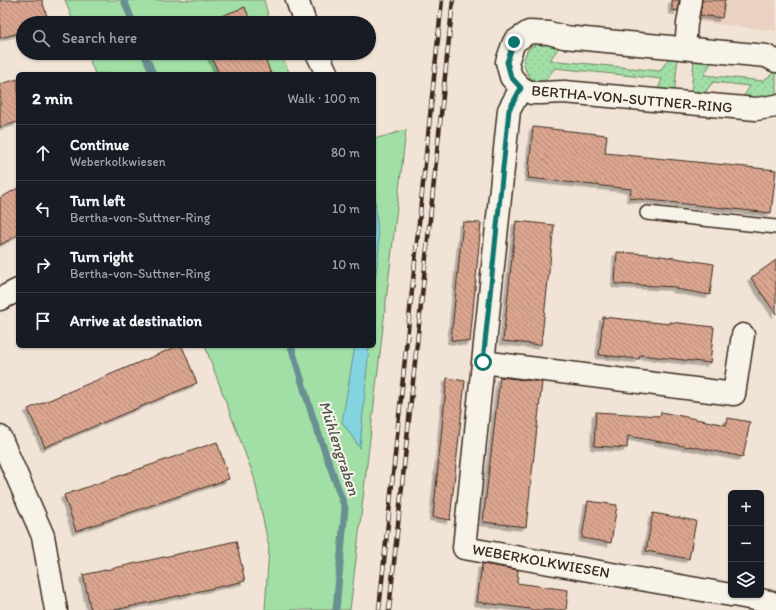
<!DOCTYPE html>
<meta charset="utf-8">
<style>
:root{--surface:#171b24;--page:#242831;--text:#f1f3f6;--muted:#9ea1a6;--line:#363941}
body{margin:0;font-family:Itim,sans-serif;background:var(--page);color:var(--text)}
.controls{position:absolute;right:12px;bottom:12px;display:grid;overflow:hidden;border-radius:6px;box-shadow:0 1px 3px #0004}
.controls button{width:36px;height:36px;display:grid;place-items:center;padding:0;border:0;border-bottom:1px solid var(--line);background:var(--surface);color:var(--text);font:20px sans-serif}
.stop{position:absolute;width:12px;height:12px;margin:-9px;border:3px solid #0f766e;border-radius:50%;background:#fff}
.stop.end{background:#0f766e;border-color:#fff;box-shadow:0 1px 4px #0008}
.list{margin:0;padding:0;list-style:none}
h2{display:flex;justify-content:space-between;align-items:center;height:52px;margin:0;padding:0 16px;font-size:17px}
h2 small{font-size:13px;font-weight:400;color:var(--muted)}
.list li{display:grid;grid-template-columns:26px 1fr auto;gap:12px;align-items:center;box-sizing:border-box;height:56px;padding:0 16px;border-top:1px solid var(--line)}
.list b{display:block;font-size:15px;white-space:nowrap}
.list p{margin:0;font-size:13px;white-space:nowrap;color:var(--muted)}
.list em{font-size:13px;font-style:normal;color:var(--muted)}
.icon{flex:none;width:22px;height:22px;fill:none;stroke:currentColor;stroke-width:2;stroke-linecap:round;stroke-linejoin:round}
.map{position:relative;flex:none;width:776px;height:610px;overflow:hidden}
.search{position:absolute;background:var(--surface);box-shadow:0 1px 3px #0004;left:16px;top:16px;width:360px;height:44px;display:flex;align-items:center;gap:10px;box-sizing:border-box;padding:0 14px;border-radius:22px;color:var(--muted);font-size:15px}
.panel{position:absolute;background:var(--surface);box-shadow:0 1px 3px #0004;left:16px;top:72px;width:360px;height:276px;border-radius:6px}
.map>svg:first-child{display:block}
.built{fill:#ead1c1}
.grass{fill:url(#grass-dots);stroke:#6e8462}
.park{fill:#a1dfa6;stroke:#6e8462}
.water{fill:#84d4e0;stroke:#679092}
.lines{fill:none;stroke-linecap:round;stroke-linejoin:round}
.stream{stroke:#679092;stroke-width:7}
.building{fill:url(#building-back-hatch);stroke:#3b2a1e;filter:url(#shadow)}
.service-casing{stroke:#3b2a1e;stroke-width:16}
.pedestrian-casing{stroke:#3b2a1e;stroke-width:23}
.minor-casing{stroke:#3b2a1e;stroke-width:25}
.service{stroke:#f7f3e8;stroke-width:13}
.pedestrian{stroke:#f7f3e8;stroke-width:20}
.minor{stroke:#f7f3e8;stroke-width:22}
.rail-casing{stroke:#3b2a1e;stroke-width:4.5}
.rail{stroke:#f7f3e8;stroke-width:3;stroke-dasharray:9;stroke-linecap:butt}
.route{stroke:#0f766e;stroke-width:5}
.labels{text-anchor:middle;stroke-width:4;stroke-linejoin:round;paint-order:stroke}
.street-label{font-size:15px;fill:#3b2a1e;stroke:#f7f3e8}
.water-label{font-size:16px;font-style:italic;fill:#4d544e;stroke:#f7f3e8}
</style>
<div class="map">
<svg width="776" height="610" viewBox="0 0 776 610">
<defs>
<pattern id="grass-dots" width="8" height="8" patternUnits="userSpaceOnUse"><rect width="8" height="8" fill="#a1dfa6"/><path d="M2 2h.1M6 6h.1" fill="none" stroke="#8cc08e" stroke-width="1.8" stroke-linecap="round"/></pattern>
<pattern id="building-back-hatch" width="6" height="6" patternUnits="userSpaceOnUse"><rect width="6" height="6" fill="#dba690"/><path d="M-1 5l2 2M0 0l6 6M5-1l2 2" fill="none" stroke="#b38775"/></pattern>
<filter id="shadow"><feDropShadow dx="-3.5" dy="3.5" stdDeviation="0" flood-color="#0004"/></filter>
</defs>
<rect width="100%" height="100%" fill="#f1e4d6"/>
<filter id="ink" filterUnits="userSpaceOnUse"><feTurbulence type="fractalNoise" baseFrequency=".025" numOctaves="2"/><feDisplacementMap in="SourceGraphic" scale="8" xChannelSelector="R" yChannelSelector="G"/><feConvolveMatrix kernelMatrix="1 2 1 2 8 2 1 2 1" color-interpolation-filters="sRGB"/></filter>
<g filter="url(#ink)">
<path class="built" d="M696,0h80v31l-83,-10z"/>
<path class="grass" d="M538,43l22,3 -10,14 110,11 10,-15 8,1 -4,38 -18,-1 6,-15 -107,-11 -13,16 -12,-6 -4,-7 -3,-10 5,-12z
M694,59l18,2 -8,14 59,6 13,-10v27l-34,1 8,-13 -37,-4 -10,13 -12,-1z"/>
<path class="park" d="M65,0h199l6,23h-196z
M87,53h193l10,21h-195z
M406,130l-56,480h-85l4,-63 -15,-70 -49,-131h169v-207z"/>
<path class="water" d="M374,184l5,64 -5,41z
M355,346h14l-9,102 -18,-26z"/>
<g class="lines">
<path class="stream" d="M124,0l9,23
M144,53l9,21
M291,346l22,72 32,90 -9,102"/>
</g>
<path class="building" d="M0,0h42l7,23h-26v9l-23,6z
M672,0h7l-1,11 -6,-1z
M702,0h23l-3,18 -22,-3z
M245,7l6,16h-48z
M210,53h53l8,21h-52z
M18,79v43l-18,5v-43z
M533,127l74,8 -2,18 171,17 -5,43 -141,-15 1,-9 -103,-11z
M18,188v47l-18,10v-47z
M516,221l38,4 -13,120 -38,-4z
M463,222l18,1 -11,119 -19,-2z
M617,252l31,2 66,10 -4,31 -34,-6 1,-2 -62,-3z
M776,260v54l-25,-36z
M603,317l67,7v-2l44,5 -4,36 -70,-8 -1,4 -40,-4z
M178,346h4l15,37 -152,64 -17,-38z
M500,377l42,5 -16,145 -43,-5z
M447,378l18,3 -15,139 -17,-3z
M596,412l64,4 1,-4 65,13 2,-7 22,4 -7,35 -54,-11v1l-61,-11 -1,12 -33,-2z
M217,442l12,37 -153,52 -12,-36z
M588,501l29,4 -6,38 -29,-5z
M653,513l43,8 -7,38 -43,-8z
M236,541l9,40 -130,29h-24l-8,-35z
M482,564l36,6 -1,13 51,7 -2,20h-36v-1l-53,-7z"/>
<g class="lines">
<defs>
<path id="service" d="M647,213l129,14"/>
<path id="pedestrian" d="M685,49l2,-25 4,-24"/>
<path id="minor" d="M297,0l8,23
M317,53l10,21
M776,61l-10,-5 -202,-19 -15,-4 -20,-1 -15,10 -7,20 4,15 10,11 11,5h9l23,-1 192,17 20,-3
M521,88l-12,22 -45,438 267,47
M0,299l18,-9
M483,362l251,32 9,-59
M0,437l43,99 13,74
M733,595l37,7"/>
</defs>
<use href="#service" class="service-casing"/>
<use href="#pedestrian" class="pedestrian-casing"/>
<use href="#minor" class="minor-casing"/>
<use href="#service" class="service"/>
<use href="#pedestrian" class="pedestrian"/>
<use href="#minor" class="minor"/>
<defs>
<path id="rail" d="M379,610l63,-610
M389,610l64,-610"/>
</defs>
<use href="#rail" class="rail-casing"/>
<use href="#rail" class="rail"/>
</g>
</g>
<g class="lines" filter="url(#ink)">
<path class="route" d="M483,362l26,-252 12,-22 -10,-11 -4,-15 7,-20"/>
</g>
<g class="labels">
<g class="street-label">
<text transform="translate(632 99) rotate(5)" y="5">BERTHA-VON-SUTTNER-RING</text>
<text transform="translate(541 561) rotate(10)" y="5">WEBERKOLKWIESEN</text>
</g>
<g class="water-label">
<text transform="translate(340 448) rotate(72)" y="6">Mühlengraben</text>
</g>
</g>
</svg>
<div class="controls">
<button>+</button>
<button>−</button>
<button><svg class="icon" aria-label="layers" viewBox="0 0 24 24"><path d="M12 4l9 5-9 5-9-5zM3 14l9 5 9-5"/></svg></button>
</div>
<div class="stop" style="left:483px;top:362px"></div>
<div class="stop end" style="left:514px;top:42px"></div>
<div class="search"><svg class="icon" aria-label="search" viewBox="0 0 24 24"><circle cx="10" cy="10" r="6"/><path d="M15 15l6 6"/></svg>Search here</div>
<section class="panel">
<h2>2 min<small>Walk · 100 m</small></h2>
<ul class="list">
<li><svg class="icon" aria-label="ahead" viewBox="0 0 24 24"><path d="M12 20V5M6 11l6-6 6 6"/></svg><div><b>Continue</b><p>Weberkolkwiesen</p></div><em>80 m</em></li>
<li><svg class="icon" aria-label="left" viewBox="0 0 24 24"><path d="M17 20v-9H6M10 6l-5 5 5 5"/></svg><div><b>Turn left</b><p>Bertha-von-Suttner-Ring</p></div><em>10 m</em></li>
<li><svg class="icon" aria-label="right" viewBox="0 0 24 24"><path d="M7 20v-9h11M14 6l5 5-5 5"/></svg><div><b>Turn right</b><p>Bertha-von-Suttner-Ring</p></div><em>10 m</em></li>
<li><svg class="icon" aria-label="arrive" viewBox="0 0 24 24"><path d="M6 21V4h12l-3 4 3 4H6"/></svg><div><b>Arrive at destination</b></div></li>
</ul>
</section>
</div>
